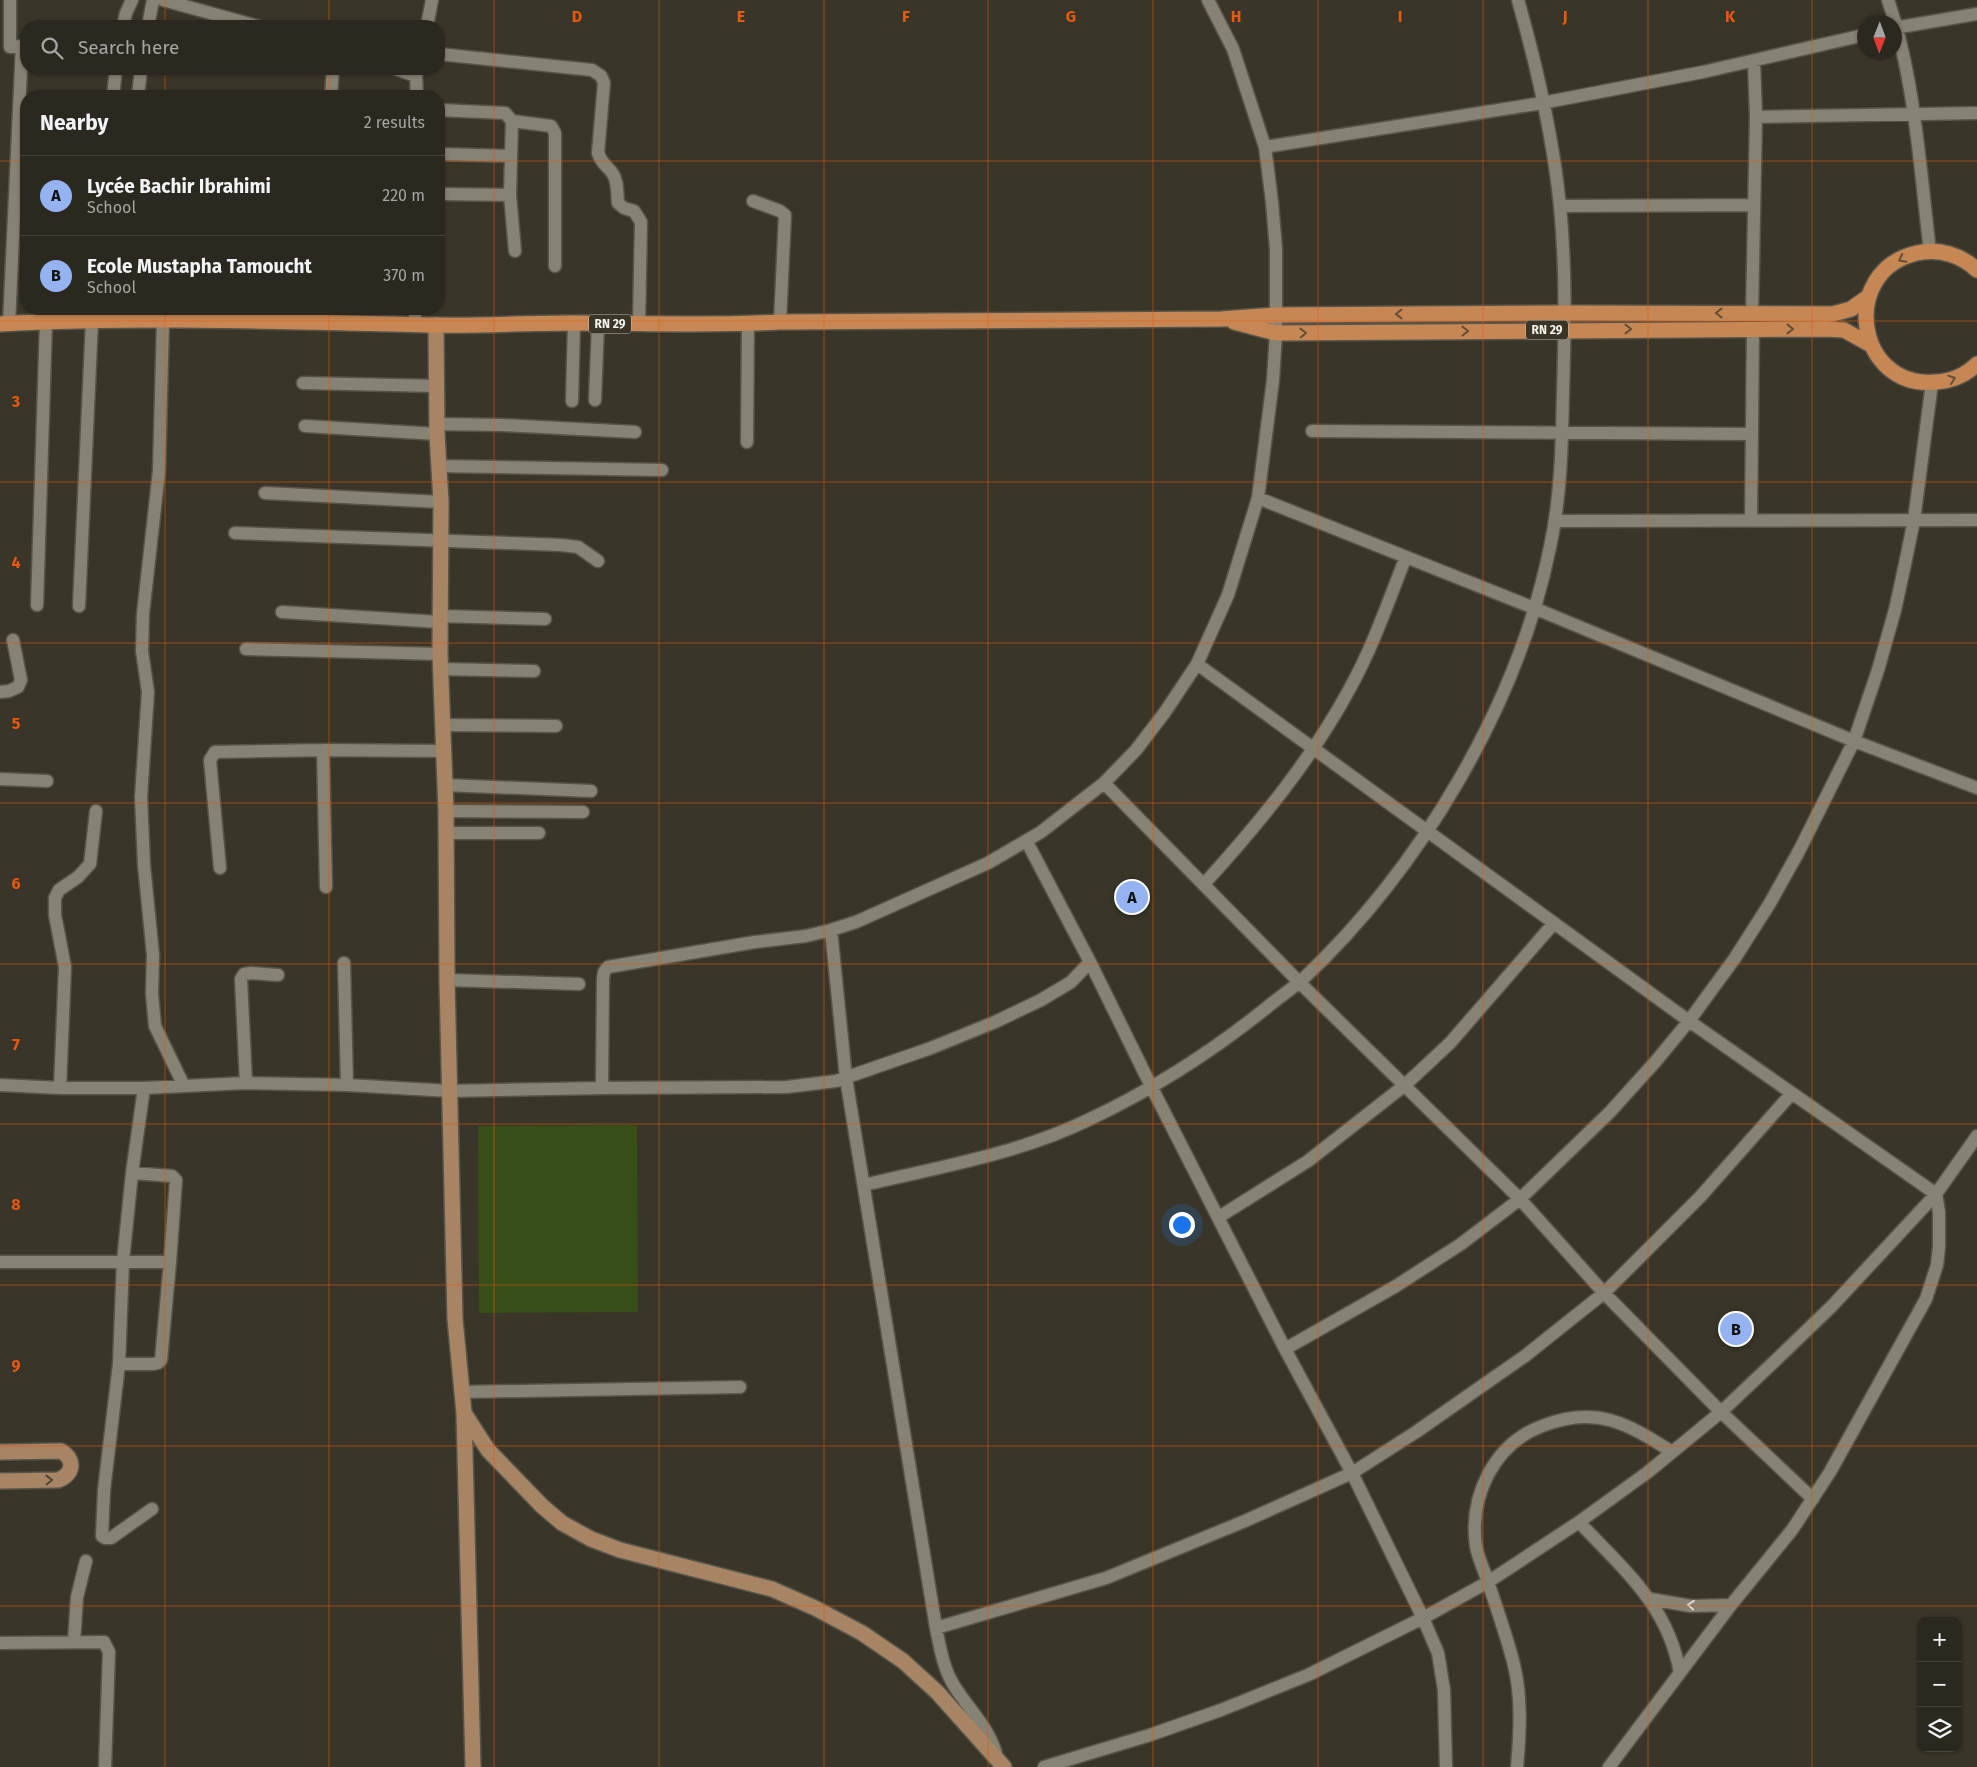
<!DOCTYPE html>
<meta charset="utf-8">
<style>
:root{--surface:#2b281f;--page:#333028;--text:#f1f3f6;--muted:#a6a6a4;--line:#47443d;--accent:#95b2f1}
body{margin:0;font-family:"Fira Sans",sans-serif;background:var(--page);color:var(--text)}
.controls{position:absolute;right:15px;bottom:15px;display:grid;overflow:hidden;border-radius:10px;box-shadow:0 1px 4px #0004}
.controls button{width:45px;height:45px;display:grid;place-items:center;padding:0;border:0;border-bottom:1px solid var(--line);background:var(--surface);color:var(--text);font:25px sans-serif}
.compass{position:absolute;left:1857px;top:15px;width:45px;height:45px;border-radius:50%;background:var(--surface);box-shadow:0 1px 4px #0004;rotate:181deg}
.you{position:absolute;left:1181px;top:1224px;width:18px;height:18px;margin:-12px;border:4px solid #fff;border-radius:50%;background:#1a73e8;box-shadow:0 0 0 8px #1a73e833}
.badge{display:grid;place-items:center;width:32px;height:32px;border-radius:50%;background:var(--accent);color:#111;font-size:16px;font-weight:700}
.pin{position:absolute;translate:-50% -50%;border:2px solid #fff;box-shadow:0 1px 5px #0006}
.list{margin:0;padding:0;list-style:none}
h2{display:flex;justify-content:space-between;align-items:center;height:65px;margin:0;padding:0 20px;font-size:21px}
h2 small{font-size:16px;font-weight:400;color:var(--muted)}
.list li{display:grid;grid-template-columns:32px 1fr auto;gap:15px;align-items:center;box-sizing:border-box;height:80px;padding:0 20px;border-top:1px solid var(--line)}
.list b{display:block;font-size:19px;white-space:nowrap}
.list p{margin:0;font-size:16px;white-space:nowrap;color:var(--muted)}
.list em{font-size:16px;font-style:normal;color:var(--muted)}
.icon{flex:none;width:28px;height:28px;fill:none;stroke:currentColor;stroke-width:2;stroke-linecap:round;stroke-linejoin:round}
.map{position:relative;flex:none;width:1977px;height:1767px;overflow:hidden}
.search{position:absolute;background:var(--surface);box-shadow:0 1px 4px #0004;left:20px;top:20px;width:425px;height:55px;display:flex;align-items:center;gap:12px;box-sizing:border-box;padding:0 18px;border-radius:20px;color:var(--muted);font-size:19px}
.panel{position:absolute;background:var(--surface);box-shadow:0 1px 4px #0004;left:20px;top:90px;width:425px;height:225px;border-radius:20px}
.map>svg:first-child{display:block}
.garden{fill:#384e17}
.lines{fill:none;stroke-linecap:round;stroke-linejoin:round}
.street-casing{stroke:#57554a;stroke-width:15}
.secondary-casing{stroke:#57554a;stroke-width:18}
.primary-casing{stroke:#57554a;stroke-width:18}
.street{stroke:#868274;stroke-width:12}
.secondary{stroke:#a68464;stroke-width:15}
.primary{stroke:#c78754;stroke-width:15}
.oneway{stroke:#644e36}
.oneway2{stroke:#4f4635}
.oneway3{stroke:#d8d7cd}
.grid{fill:none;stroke:#e8590c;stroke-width:1;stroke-opacity:0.55}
.labels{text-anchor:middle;stroke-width:4;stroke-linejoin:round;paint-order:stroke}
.shield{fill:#393629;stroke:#bcbab1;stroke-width:1}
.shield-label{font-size:12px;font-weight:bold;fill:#f4f3eb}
.grid-label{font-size:16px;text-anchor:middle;font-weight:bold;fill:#e8590c;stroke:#393629;stroke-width:4;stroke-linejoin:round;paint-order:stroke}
</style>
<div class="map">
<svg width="1977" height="1767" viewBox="0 0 1977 1767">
<rect width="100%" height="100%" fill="#393629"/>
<path class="garden" d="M637,1125l1,187 -159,1 -1,-187z"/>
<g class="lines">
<defs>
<path id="street" d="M163,0l94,26
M1888,0c27,78 32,170 42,251
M123,26l3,-13 6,-13
M148,26l5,-26
M427,26l5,-26
M1894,28l83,-14
M439,54l153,16 9,6 3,7 -6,70c4,12 9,12 15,21 5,8 4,19 5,29l6,5 10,3 7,11 -2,101
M396,69l20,7
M113,96l3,-27
M138,96l3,-27
M331,96l2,-27
M417,96l-1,-20 1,-7
M439,110l66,3 7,8 -2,74 5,56
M1756,117l221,-4
M512,121l39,5 4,7v133
M1265,147l277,-44 161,-31 161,-37
M439,154l72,2
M439,194l71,1
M753,201l27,10 5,4 -5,107
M1560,206l194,-1
M1752,314l4,-197 -2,-56
M163,321l-4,150 -16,143 -1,37 6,41 -7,105 3,68 9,90 -1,39 3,32 29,60
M9,324l13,-278 -12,1v-47
M415,324v-15
M303,383l134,3
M595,400l3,-76
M572,401l2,-78
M437,424l64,1 134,7
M305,426l132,8
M1312,431l440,3
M747,442l1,-118
M438,466l224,4
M265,493l176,9
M1258,498l276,110 320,133 123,47
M1555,521l422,-1
M1751,521l2,-192
M235,533l326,12 17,2 20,14
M37,605l9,-283
M79,606l13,-286
M282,612l158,10
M440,616l105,3
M246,649l194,5
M1197,664l492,357 247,173 3,18v35l-2,18 -11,34 -96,173 -38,58 -61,75 -122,162
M441,669l93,2
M0,692l9,-1 9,-4 3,-7 -8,-40
M442,725l114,1
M323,750l3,137
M0,779l47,2
M1104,783l195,199 221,217 84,94 117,119 92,87
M445,785l146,6
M446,811l137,1
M446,833h93
M1027,842l63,120 62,126 133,261 67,124 71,145 15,35 6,37 2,77
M220,868l-10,-108 5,-8 108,-2 120,1
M1204,884c63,-69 125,-146 164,-232 14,-31 25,-63 38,-95
M831,930l15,148 90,550c4,19 7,39 17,56 15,25 38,45 44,74
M344,963l3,122
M447,980l132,4
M246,1083l-5,-104 3,-5 7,-1 27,2
M0,1085l60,3h84l102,-5 101,2 103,6 152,-3 185,-1 49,-6 95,-33 64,-26 46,-22 30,-18 19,-20
M60,1088l5,-121 -10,-52v-17l4,-8 19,-13 12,-13 6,-53
M144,1088l-12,85 -9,88 -4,103 -15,126 -2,46 3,2h6l41,-29
M602,1088l1,-109 1,-7 4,-5 147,-25 51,-6 25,-6 25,-8 132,-59 53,-31 63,-49 32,-33 29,-38 32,-48 31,-69 30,-97 15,-118 3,-47v-84l-4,-47 -7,-55 -32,-98 -25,-49
M864,1185c75,-18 154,-31 224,-65 64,-30 122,-67 177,-111 12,-10 25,-19 37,-29 117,-110 216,-274 248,-433 11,-50 12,-103 13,-155 2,-62 3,-124 -3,-186 -7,-69 -23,-139 -42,-206
M1219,1217l89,-56 97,-76 45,-42 104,-120
M0,1262h170
M1285,1349l111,-63 65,-42 59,-45 90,-87 46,-51 33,-40 46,-63 35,-55 29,-52 55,-110 24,-71 17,-60 10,-46 9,-44 18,-137
M119,1364h34l5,-1 3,-3 9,-98 6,-82 -4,-4 -40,-3
M461,1392l279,-5
M1579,1522c45,48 89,83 101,151
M1650,1599l41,7 40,-1
M936,1628l170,-50 139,-57 107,-48 64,-41 109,-76 79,-63 96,-96 92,-104
M74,1642l3,-45 9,-36
M0,1643l104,-1 5,10 -4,115
M1044,1767l106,-32 71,-25 87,-35 115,-57 65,-36 91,-60 69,-50 73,-60 56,-53 55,-53 104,-112 41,-58
M1517,1767c3,-34 5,-69 -3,-102 -7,-28 -17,-56 -26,-83 -4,-12 -10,-24 -12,-36 -7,-50 18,-102 66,-120 54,-21 85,-3 130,26"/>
<path id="secondary" d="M436,325l1,109 4,68 -1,152 6,157 1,169 8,339 9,94 24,37 54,56 20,17 29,16 29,11 152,39 43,19 47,25 41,28 34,31 67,75
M464,1413l9,354
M0,1452l61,-1c14,8 13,23 -3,29l-58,1"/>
<path id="primary" d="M1977,270c-16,-15 -38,-22 -60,-17 -79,18 -61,137 19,129 16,-1 30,-7 41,-18
M1234,322l42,11 549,-4 19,1 27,15
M0,324c145,-8 290,-2 435,1 46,1 91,-2 137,-2 69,0 139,3 208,-1l441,-3 55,-4 288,-2 269,1 18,-5 17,-12"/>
</defs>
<use href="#street" class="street-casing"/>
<use href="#secondary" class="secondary-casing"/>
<use href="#primary" class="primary-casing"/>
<use href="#street" class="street"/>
<use href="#secondary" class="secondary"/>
<use href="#primary" class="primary"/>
</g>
<defs><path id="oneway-chevron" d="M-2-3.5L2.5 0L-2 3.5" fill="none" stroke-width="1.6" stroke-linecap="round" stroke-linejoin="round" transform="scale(1.25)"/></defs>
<g class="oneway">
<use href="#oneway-chevron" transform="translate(1902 259) rotate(153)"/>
<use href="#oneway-chevron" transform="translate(1719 313) rotate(-180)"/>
<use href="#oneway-chevron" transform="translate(1399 314) rotate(180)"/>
<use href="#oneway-chevron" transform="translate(1628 329)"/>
<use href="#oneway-chevron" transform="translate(1790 329)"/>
<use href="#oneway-chevron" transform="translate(1465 331) rotate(-1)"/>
<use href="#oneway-chevron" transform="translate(1303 333) rotate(-1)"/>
<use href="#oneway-chevron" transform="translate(1952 379) rotate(-19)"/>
</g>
<use class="oneway2" href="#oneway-chevron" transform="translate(49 1480) rotate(-1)"/>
<use class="oneway3" href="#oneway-chevron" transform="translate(1691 1605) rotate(-176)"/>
<path class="grid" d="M165,0v26M329,0v26M494,0v1767M659,0v1767M824,0v1767M988,0v1767M1153,0v1767M1318,0v1767M1483,0v1767M1648,0v1767M1812,0v1767M165,69v27M329,69v27M0,161h26M439,161h1538M165,309v1458M329,309v1458M0,321h1977M0,482h1977M0,643h1977M0,803h1977M0,964h1977M0,1124h1977M0,1285h1977M0,1446h1977M0,1606h1977"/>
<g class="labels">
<g class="shield">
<rect x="589" y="314.5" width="42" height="19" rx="4"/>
<rect x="1526" y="320.5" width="42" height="19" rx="4"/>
</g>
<g class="shield-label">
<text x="610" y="328">RN 29</text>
<text x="1547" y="334">RN 29</text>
</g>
</g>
<g class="grid-label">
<text x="577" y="22">D</text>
<text x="741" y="22">E</text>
<text x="906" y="22">F</text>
<text x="1071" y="22">G</text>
<text x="1236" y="22">H</text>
<text x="1400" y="22">I</text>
<text x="1565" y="22">J</text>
<text x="1730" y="22">K</text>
<text x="16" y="407">3</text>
<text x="16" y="568">4</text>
<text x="16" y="729">5</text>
<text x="16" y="889">6</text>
<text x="16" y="1050">7</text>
<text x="16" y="1210">8</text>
<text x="16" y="1371">9</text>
</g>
</svg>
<div class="controls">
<button>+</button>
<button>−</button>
<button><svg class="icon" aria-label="layers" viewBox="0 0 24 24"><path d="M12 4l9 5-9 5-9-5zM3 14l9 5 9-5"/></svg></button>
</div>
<svg class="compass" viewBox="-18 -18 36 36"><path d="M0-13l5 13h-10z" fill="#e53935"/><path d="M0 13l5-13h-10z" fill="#a6a6a4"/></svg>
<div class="you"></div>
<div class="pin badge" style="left:1132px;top:897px">A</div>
<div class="pin badge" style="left:1736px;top:1329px">B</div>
<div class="search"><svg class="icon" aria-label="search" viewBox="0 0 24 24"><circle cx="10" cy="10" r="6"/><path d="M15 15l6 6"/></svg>Search here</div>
<section class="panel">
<h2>Nearby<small>2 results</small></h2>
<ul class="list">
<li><span class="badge">A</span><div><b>Lycée Bachir Ibrahimi</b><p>School</p></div><em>220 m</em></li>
<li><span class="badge">B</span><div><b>Ecole Mustapha Tamoucht</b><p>School</p></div><em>370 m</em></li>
</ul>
</section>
</div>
